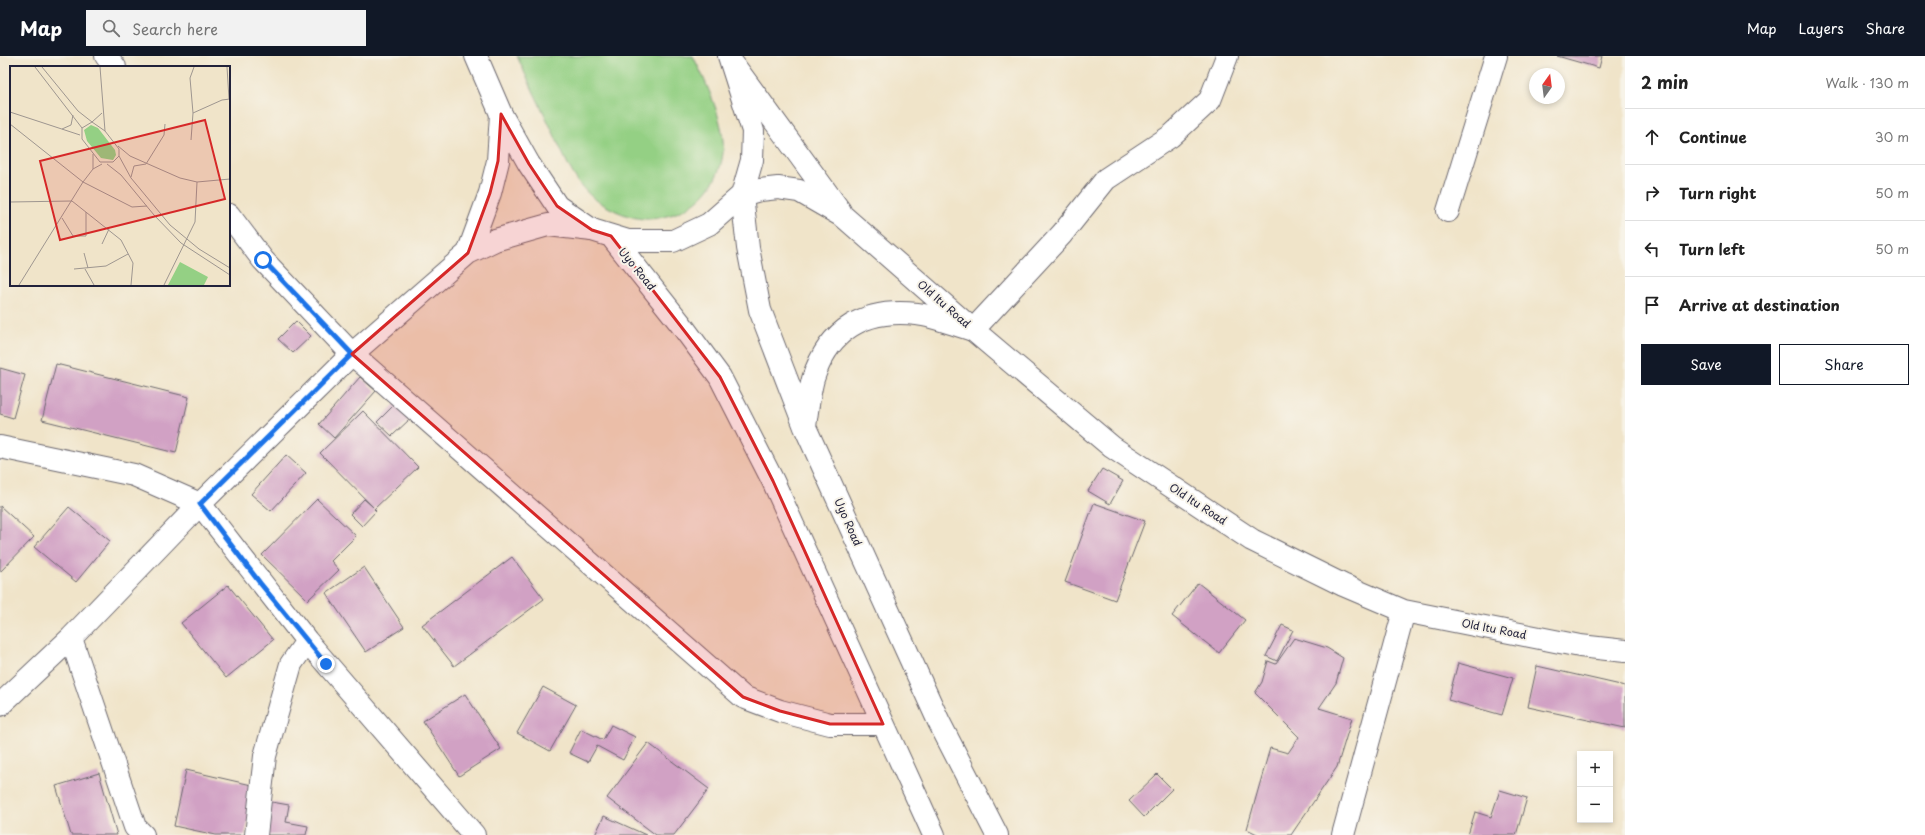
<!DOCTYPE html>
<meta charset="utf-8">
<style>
:root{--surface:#fff;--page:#f2f2f2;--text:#222;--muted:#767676;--line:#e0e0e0;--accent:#111827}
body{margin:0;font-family:"Playpen Sans",sans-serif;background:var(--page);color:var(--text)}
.controls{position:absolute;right:12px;bottom:12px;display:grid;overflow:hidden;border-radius:0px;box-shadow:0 2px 6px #0003}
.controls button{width:36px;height:36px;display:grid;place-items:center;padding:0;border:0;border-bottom:1px solid var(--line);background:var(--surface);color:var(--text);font:20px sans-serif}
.compass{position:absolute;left:1529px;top:12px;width:36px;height:36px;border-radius:50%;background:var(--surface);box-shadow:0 2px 6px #0003;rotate:14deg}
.stop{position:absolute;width:12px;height:12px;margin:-9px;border:3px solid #1a73e8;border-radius:50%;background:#fff}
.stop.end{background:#1a73e8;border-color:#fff;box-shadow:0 1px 4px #0008}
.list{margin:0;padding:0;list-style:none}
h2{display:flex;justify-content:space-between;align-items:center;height:52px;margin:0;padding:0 16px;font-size:17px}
h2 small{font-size:13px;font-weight:400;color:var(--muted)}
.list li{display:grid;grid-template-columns:26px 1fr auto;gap:12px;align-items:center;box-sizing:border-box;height:56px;padding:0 16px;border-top:1px solid var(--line)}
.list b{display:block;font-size:15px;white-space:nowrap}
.list em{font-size:13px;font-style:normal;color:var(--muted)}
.actions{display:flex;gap:8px;padding:12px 16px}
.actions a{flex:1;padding:9px 0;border:1px solid var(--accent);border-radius:0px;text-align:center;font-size:14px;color:var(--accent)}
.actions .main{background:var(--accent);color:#fff}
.icon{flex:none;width:22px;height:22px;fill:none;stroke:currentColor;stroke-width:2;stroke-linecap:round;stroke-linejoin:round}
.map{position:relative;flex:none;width:1625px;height:779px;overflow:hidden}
header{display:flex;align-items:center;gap:24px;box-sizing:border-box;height:56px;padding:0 20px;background:var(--accent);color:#fff}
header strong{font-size:19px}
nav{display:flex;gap:22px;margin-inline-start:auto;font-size:14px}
.search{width:280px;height:36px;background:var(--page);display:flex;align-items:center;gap:10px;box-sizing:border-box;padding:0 14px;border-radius:0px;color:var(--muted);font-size:15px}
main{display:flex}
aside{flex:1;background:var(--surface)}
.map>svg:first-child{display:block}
.green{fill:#94d084;stroke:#5b7960}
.building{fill:#d1a1c4}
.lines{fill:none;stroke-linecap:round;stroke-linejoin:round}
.minor-casing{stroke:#6a666d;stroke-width:24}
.highway-casing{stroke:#6a666d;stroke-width:24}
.minor{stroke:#fff;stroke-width:22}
.highway{stroke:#fff;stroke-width:22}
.route{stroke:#1a73e8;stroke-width:5}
.marked{fill:#d62828;fill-opacity:0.2;stroke:#d62828;stroke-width:3;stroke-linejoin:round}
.labels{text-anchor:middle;stroke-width:4;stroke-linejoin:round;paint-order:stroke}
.street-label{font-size:11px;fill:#22223b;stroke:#f7f3e8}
.inset-road{fill:none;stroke:#9e9690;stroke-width:1}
.view{fill:#d62828;fill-opacity:0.15;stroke:#d62828;stroke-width:2}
.inset-edge{fill:none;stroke:#22223b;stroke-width:2}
</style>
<header>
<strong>Map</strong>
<div class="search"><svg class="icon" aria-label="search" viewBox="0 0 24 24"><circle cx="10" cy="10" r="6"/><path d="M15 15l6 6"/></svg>Search here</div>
<nav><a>Map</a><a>Layers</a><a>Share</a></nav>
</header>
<main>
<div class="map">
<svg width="1625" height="779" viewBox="0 0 1625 779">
<rect width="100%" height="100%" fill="#f7f3e8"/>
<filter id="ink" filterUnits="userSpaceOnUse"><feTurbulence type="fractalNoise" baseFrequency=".025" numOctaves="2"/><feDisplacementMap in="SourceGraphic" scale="8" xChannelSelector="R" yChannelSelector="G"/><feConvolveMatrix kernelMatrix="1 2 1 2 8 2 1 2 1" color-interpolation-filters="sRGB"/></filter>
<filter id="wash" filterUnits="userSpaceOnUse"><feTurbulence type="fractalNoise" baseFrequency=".012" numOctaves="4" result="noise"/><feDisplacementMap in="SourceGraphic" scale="16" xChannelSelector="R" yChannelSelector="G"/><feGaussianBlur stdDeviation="0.9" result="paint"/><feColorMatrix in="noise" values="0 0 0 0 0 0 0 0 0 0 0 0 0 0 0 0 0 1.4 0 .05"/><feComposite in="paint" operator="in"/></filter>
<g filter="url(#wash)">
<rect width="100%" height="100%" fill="#f0e4c9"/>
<path class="green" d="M517,0h176c13,26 33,68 30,97 -4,38 -38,65 -75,66 -17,1 -43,-12 -56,-22 -20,-17 -29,-44 -40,-67 -12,-25 -24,-49 -35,-74z"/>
<g id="blocks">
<path class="building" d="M1557,0h45l-3,12z
M296,265l15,15 -18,17 -15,-14z
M56,308l133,33 -13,56 -134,-33z
M0,312l25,7 -12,43 -13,-4z
M360,321l16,14 -42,47 -15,-14z
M396,347l15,15 -19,18 -15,-14z
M363,355l55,56 -44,42 2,2 -14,15 -12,-12 14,-15 9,8 -53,-54z
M286,399l20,18 -35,38 -20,-17z
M1102,413l21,12 -13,23 -22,-13z
M317,443l39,37 -25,25 8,9 -31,30 -46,-45z
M1094,447l51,18 -30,79 -50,-18z
M0,450l34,31 -34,35z
M69,451l41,34 -34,41 -42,-35z
M512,501l32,42 -90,67 -32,-41z
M364,511l40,60 -38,25 -40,-59z
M1198,527l47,37 -26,33 -47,-37z
M228,529l45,55 -47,38 -45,-55z
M1282,569l11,5 -16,31 -11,-5z
M1294,582l33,10 16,10 -7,25 -17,25 33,10 -15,49 -46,68h-32l-12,-6 23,-81 18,5 11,-16 -44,-44 7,-11 6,-21 8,3z
M1458,607l55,15 -11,37 -54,-15z
M1537,610l88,20v42l-97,-21z
M543,631l33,18 -26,46 -33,-18z
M465,638l36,55 -42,27 -36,-55z
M611,669l24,12 -12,23 -26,-14 -9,16 -19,-9 12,-24 22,11z
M648,687l61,46 -35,46h-18l-49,-37z
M186,714l70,16 -11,49h-29l-42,-9z
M99,717l18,62h-46l-15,-49z
M1157,718l15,15 -28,28 -15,-16z
M1500,734l27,8 -11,37h-48l7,-23 16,5z
M266,745l23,4 -3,17 22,4 -2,9h-47z
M604,760l42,19h-51z"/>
</g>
</g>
<g filter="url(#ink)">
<use href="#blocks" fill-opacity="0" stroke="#6a666d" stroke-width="1"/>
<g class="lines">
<defs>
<path id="minor" d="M106,0l9,11
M733,8l107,147
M742,139l18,-5 18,-2 21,3 45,26 129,113 139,117 140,93 91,45 61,26 176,35 45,5
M1448,155l48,-155
M229,159l34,45 89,94 391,343 37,14 50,13h53
M468,197l22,-60 8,-32 3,-47
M973,274l89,-96 44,-55 65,-43 39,-36 17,-44
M0,391l134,28 66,29 107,137 167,194
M71,582l64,189 8,8
M0,649l71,-67 129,-134 152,-150 116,-101 27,-13 53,-15 44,5
M256,779l9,-79 26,-92 16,-23
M1343,779l61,-224"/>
<path id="highway" d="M476,0l25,58 28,50 28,42 35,24 36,11h45l36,-17 33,-29 10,-35 1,-29 -24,-75
M742,139l6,53 12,62 45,117 134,295 58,113
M611,180l69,87 40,54 53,104 161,354
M805,371c2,-16 4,-33 8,-48 16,-51 53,-71 104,-65 18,2 38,11 56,16"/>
</defs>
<use href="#minor" class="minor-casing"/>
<use href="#highway" class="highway-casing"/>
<use href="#minor" class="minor"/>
<use href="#highway" class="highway"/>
</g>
</g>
<g class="lines" filter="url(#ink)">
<path class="route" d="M263,204l89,94 -152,150 60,79 66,81"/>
</g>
<path class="marked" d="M501,58l28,50 28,42 35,24 19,6 109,141 53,104 110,243h-53l-50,-13 -37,-14 -391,-343 116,-101 22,-60 8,-32z"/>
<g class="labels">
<g class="street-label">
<text transform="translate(637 213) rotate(51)" y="4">Uyo Road</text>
<text transform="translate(944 248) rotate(41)" y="4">Old Itu Road</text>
<text transform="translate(1198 448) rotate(33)" y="4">Old Itu Road</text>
<text transform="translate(848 466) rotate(66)" y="4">Uyo Road</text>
<text transform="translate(1494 573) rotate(11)" y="4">Old Itu Road</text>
</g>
</g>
<g transform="translate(10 10)">
<rect width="220" height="220" fill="#f0e4c9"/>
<path d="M81,59l7,3 17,22 1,5 -3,5 -12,-2 -14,-17 -3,-11zM170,196l28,15 -4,8h-36z" fill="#94d084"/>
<path class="inset-road" d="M25,1l47,61M32,1l36,44 14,11M90,1l5,64M217,1l2,32M0,46l70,23M183,47l29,-13 8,-1M82,56l10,-9M82,56l13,9 14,18v7l-6,6h-13l-18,-23v-11zM0,58l73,58 49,25 15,-1M52,63l9,-4 2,-10M181,74l2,-27 -3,-35 4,-11M108,80l12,10 50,22 17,4 33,-3M83,88v15M109,90l12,22 39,47 29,24 31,19M97,98l14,11 33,40 27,28 49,32M136,98l18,-29 1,-11M121,111l3,-11 12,-2M0,136l62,-1 49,39 12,23 -2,22M52,152l11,18h13v-24M92,178l7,-15M74,187l4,15M64,203l32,-3 22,-12M75,203l9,16M9,219l64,-103 10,-13 9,-5M154,219l31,-63 2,-40"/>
<path class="view" d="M195,54l20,79 -165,41 -20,-79z"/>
<rect width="220" height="220" class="inset-edge"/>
</g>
</svg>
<div class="controls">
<button>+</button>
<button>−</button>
</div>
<svg class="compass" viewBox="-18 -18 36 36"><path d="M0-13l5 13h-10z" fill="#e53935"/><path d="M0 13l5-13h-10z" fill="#767676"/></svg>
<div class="stop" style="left:263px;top:204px"></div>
<div class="stop end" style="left:326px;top:608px"></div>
</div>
<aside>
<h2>2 min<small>Walk · 130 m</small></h2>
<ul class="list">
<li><svg class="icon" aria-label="ahead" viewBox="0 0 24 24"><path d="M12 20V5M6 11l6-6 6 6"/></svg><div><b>Continue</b></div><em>30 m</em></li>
<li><svg class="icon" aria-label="right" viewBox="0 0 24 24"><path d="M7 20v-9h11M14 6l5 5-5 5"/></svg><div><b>Turn right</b></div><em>50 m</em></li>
<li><svg class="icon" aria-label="left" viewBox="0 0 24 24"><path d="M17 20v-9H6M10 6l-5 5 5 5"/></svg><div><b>Turn left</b></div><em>50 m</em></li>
<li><svg class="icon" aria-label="arrive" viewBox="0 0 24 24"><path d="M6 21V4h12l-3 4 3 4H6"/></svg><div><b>Arrive at destination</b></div></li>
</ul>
<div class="actions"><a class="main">Save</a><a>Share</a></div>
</aside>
</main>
